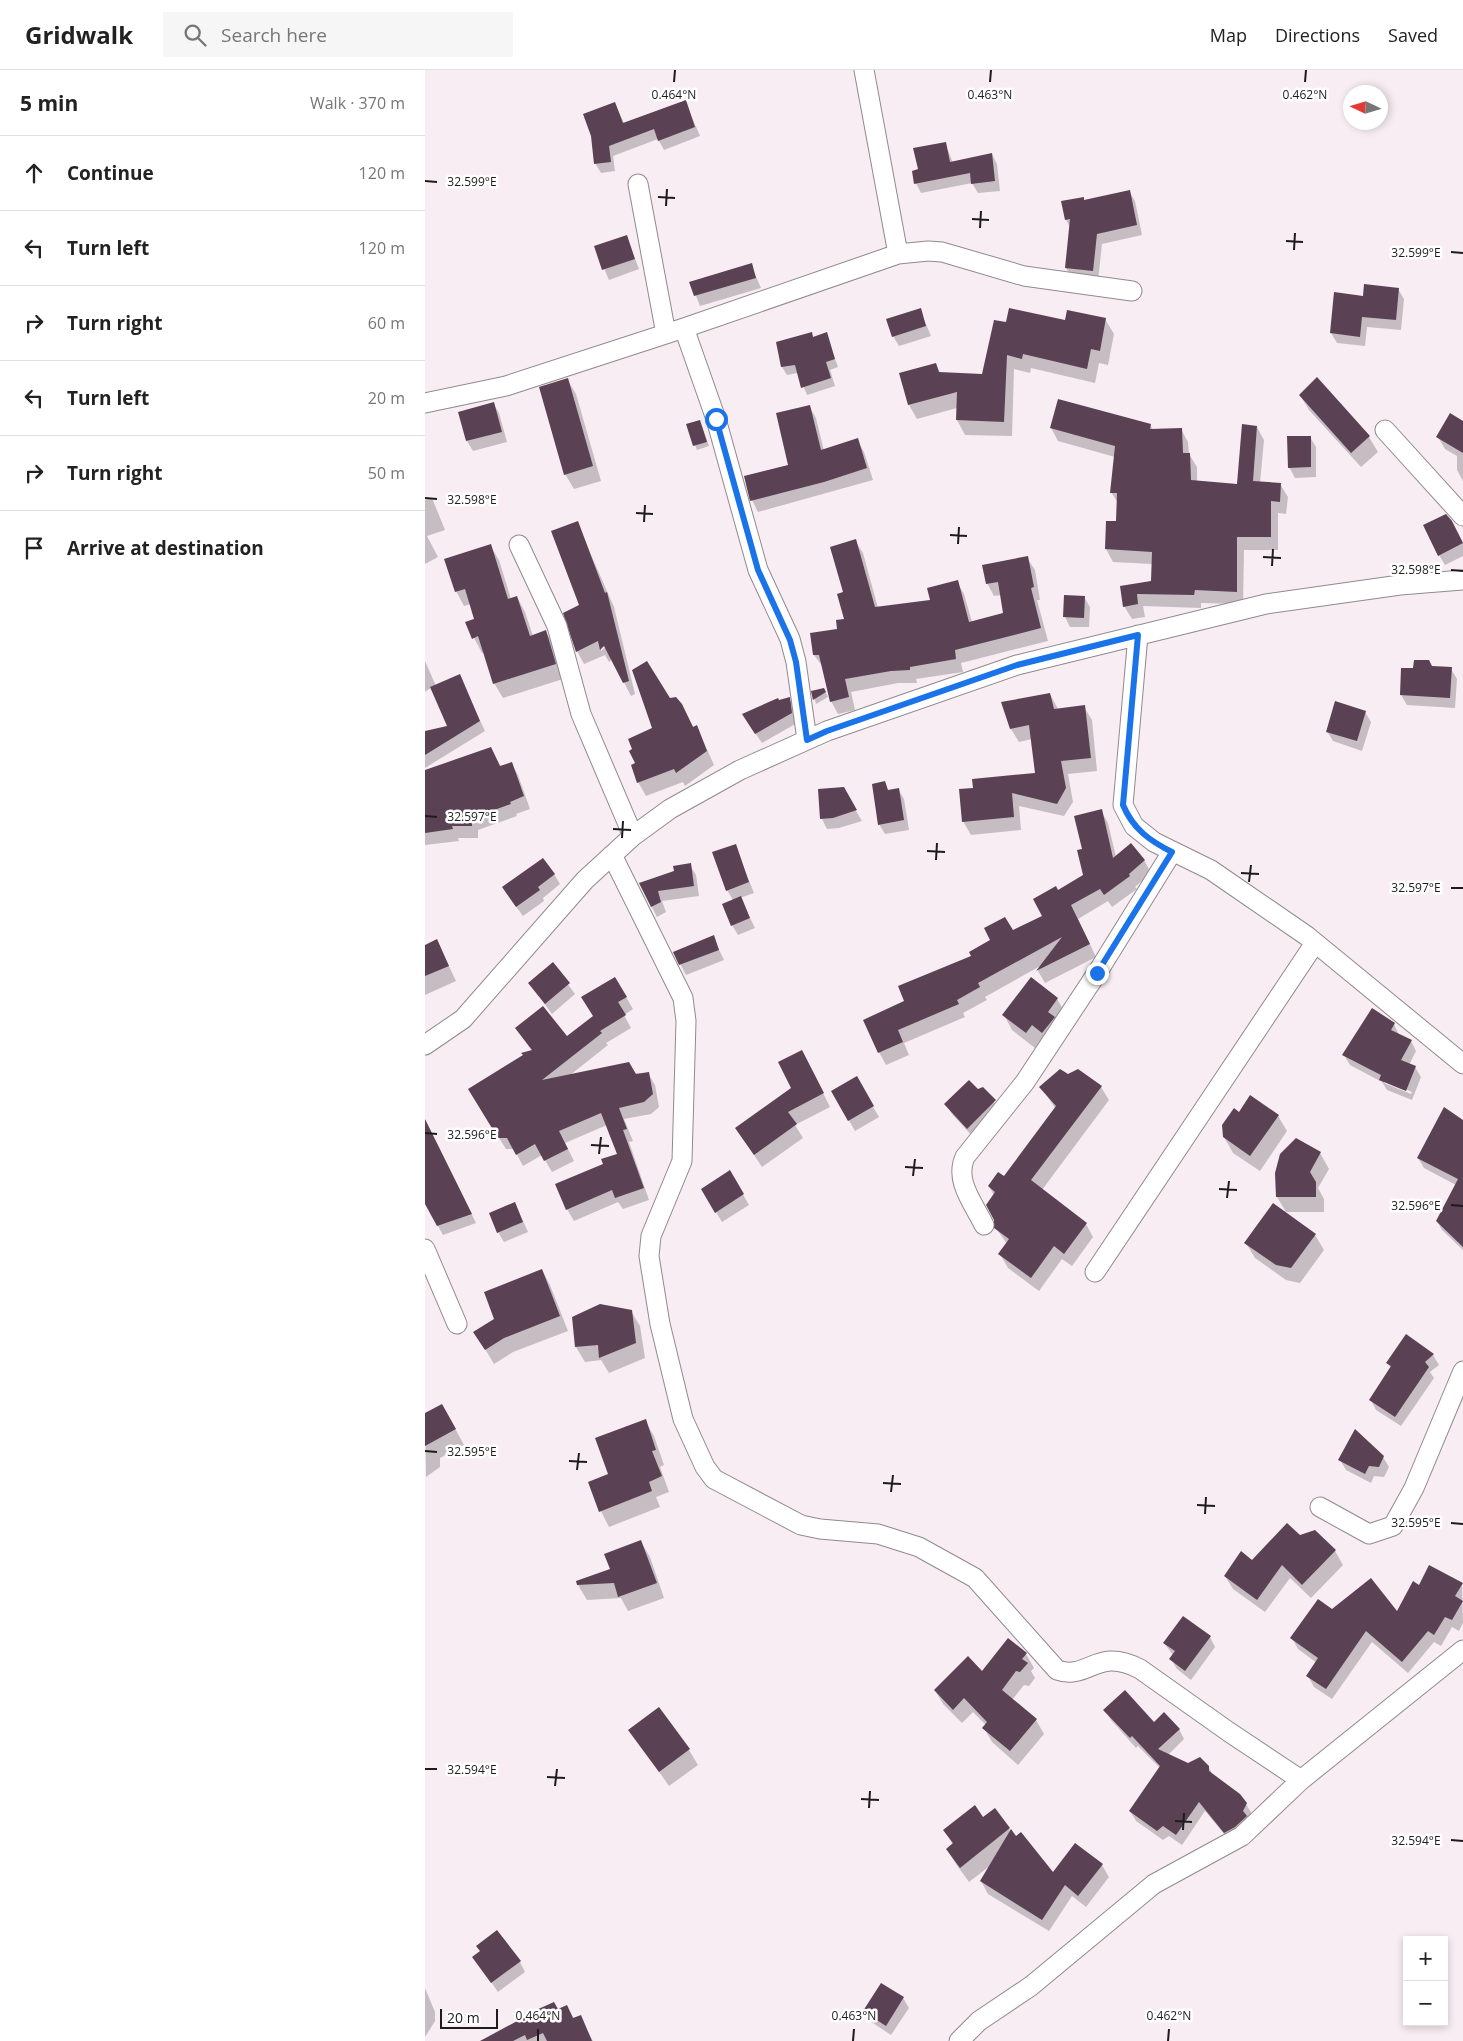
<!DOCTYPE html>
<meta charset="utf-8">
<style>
:root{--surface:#fff;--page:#f6f6f6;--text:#222;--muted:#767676;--line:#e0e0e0}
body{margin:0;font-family:"Open Sans",sans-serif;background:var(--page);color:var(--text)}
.controls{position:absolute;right:15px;bottom:15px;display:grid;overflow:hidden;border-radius:0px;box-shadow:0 2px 8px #0003}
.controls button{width:45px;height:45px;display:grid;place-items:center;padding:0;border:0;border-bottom:1px solid var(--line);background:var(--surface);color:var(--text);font:25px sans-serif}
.compass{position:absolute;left:918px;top:15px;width:45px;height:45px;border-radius:50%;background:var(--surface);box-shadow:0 2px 8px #0003;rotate:274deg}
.scale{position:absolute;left:15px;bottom:12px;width:58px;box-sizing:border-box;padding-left:5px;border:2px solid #1e1b1d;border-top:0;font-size:14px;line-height:18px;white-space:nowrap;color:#1e1b1d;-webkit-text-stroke:4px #fff;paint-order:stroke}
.stop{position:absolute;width:15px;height:15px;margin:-11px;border:4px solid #1a73e8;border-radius:50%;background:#fff}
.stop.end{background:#1a73e8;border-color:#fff;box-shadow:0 1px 5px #0008}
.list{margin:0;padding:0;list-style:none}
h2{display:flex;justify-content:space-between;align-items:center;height:65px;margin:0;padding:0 20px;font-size:21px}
h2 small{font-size:16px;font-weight:400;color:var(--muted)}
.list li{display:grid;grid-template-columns:32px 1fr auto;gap:15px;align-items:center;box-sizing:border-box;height:75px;padding:0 20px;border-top:1px solid var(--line)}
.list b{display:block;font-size:19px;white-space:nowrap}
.list em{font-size:16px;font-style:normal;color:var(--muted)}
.icon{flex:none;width:28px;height:28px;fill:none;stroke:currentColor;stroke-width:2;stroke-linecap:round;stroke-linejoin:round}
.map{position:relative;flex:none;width:1038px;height:1971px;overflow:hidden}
header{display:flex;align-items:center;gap:30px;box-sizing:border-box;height:70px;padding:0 25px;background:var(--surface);border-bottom:1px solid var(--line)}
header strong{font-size:24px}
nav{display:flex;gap:28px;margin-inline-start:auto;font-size:18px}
.search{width:350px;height:45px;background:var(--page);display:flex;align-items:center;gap:12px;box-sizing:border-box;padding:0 18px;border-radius:0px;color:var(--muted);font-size:19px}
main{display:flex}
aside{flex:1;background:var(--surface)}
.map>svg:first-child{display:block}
.shadow{fill:#0003;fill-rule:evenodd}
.building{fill:#5a4153}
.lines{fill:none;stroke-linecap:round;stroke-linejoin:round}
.street-casing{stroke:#91898e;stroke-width:21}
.street{stroke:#fff;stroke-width:19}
.route{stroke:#1a73e8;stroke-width:6}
.ticks{fill:none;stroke:#1e1b1d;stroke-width:2}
.ticks-label{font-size:12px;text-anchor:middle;fill:#1e1b1d;stroke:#fff;stroke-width:5;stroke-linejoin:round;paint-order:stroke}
</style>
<header>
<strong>Gridwalk</strong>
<div class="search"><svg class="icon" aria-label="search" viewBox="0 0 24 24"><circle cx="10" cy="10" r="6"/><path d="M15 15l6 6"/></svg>Search here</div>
<nav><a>Map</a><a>Directions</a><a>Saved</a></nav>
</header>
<main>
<aside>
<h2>5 min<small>Walk · 370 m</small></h2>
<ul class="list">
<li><svg class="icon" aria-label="ahead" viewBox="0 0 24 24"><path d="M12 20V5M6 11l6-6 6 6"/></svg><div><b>Continue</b></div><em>120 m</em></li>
<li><svg class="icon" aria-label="left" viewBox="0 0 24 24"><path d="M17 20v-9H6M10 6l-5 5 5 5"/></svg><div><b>Turn left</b></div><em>120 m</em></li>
<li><svg class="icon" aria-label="right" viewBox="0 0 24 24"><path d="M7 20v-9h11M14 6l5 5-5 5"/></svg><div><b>Turn right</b></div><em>60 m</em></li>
<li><svg class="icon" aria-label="left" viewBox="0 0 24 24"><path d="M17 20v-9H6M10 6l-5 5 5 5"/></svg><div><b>Turn left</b></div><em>20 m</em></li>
<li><svg class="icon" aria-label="right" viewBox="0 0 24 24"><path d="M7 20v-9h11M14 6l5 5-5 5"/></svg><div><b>Turn right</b></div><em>50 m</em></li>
<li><svg class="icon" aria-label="arrive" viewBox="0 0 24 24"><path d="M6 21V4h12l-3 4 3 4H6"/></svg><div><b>Arrive at destination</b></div></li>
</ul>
</aside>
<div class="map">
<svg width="1038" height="1971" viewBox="0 0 1038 1971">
<rect width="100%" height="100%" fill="#f7edf3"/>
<path class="shadow" d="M260,31l15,35 -36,14 -6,-11 -45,17 2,15 -14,2 -6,-10 20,-59 9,19z
M520,73l8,20 39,-9 5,10 3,27 -22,2 -6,-10 -51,10 -5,-10 3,-13z
M704,121l6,10 7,34 -40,9 -4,37 -26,-3 -6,-10 4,-41 -4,-7 18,-19z
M201,166l13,33 -30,11 -14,-33z
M326,195l10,23 -61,18 -9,-23z
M973,219l6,10 -3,31 -34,-3 -2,19 -28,-3 -6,-10 33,-36z
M495,240l11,26 -32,10 -6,-10z
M680,249l9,15 -6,31 -9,-2 -4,20 -64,-15 -1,5 -16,-4 -2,67 -47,-1 -8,-15v-12l-40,11 -8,-14 27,-40 5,9 42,1 24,-51z
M386,263l3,5 12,-4 12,33 -8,3 5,16 -28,9 -9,-22 -11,2 -5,-8 -4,-25z
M142,309l9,15 25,87 -27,8 -9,-15z
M875,325l69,42 9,15 -17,15 -52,-57z
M68,333l6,10 8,29 -34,9 -6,-10 -8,-28z
M384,336l7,12 8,33 33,-11 7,12 9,28 -115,32 -6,-12 38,-34z
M1025,345l13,7v59l-6,-11v-14l-12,-7 -7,-12z
M262,355l15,1 7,20 -12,4z
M725,355l4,6 27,-2 7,13 1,12 8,13v15l41,3 19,-58 7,13 -4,43 20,1 8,13 -2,17 -8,-1v37h-34l-1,54 -42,-1v5l-58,-2 2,11 -13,2 -8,-13 -3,-19 31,-5 1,-18 -40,-2 -7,-13 11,-26 1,-20 -7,-11 4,-35 -57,-16 -7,-13z
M885,367l6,10v30l-21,1 -6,-11z
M7,428l13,32 -18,6 11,21 -13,7v-64z
M152,453l37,84 21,87 -4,2 -19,-37 -3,3 -4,-7 -21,9 -7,-13 4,-45zM185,573l-9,8v-4z
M1033,463l5,10v13l-18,9 -6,-10z
M430,471l8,12 15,55 54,-7 25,-19 7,12 8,28 33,-8 -3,-19 -8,1 -7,-13 40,-25 8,12 5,30h-3l11,41 -87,22 2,9 -47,7 1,4h-19l-47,9 4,18 -17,4 -7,-13 -8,-34 -9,-12 32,-35 -2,-27z
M65,475l9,15 12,39 6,-2 8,15 8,24 13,-4 8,14 9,33 -60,19 -9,-15 -10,-31 -2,1 -16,-30 10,-4 -5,-15 -7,2 -8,-15z
M659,527l6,10 -1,20h-19l-5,-10z
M0,591l11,25 23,-11 26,56 -60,37v-36l24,-5 -17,-40 -7,5z
M1007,598l19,1 6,10 -2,29 -48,-3 -6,-10 2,-26z
M399,619l4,8 -12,7 -3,-12z
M625,624l8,15 26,-2 8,13 5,51 -29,3 5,28 -9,14 -45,-10 2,24 -50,5 -8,-14 12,-32 62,-15 -5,-35 -13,3 -8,-13 -8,-26z
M244,629l12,6 13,23 3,-1 17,38 -29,21 -2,-4 -37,14 -8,-14 -2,-19z
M364,629l6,10 2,14 -35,20 -13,-19 30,-23z
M940,642l6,10 -9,29 -29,-10 -6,-10z
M66,678l10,19 10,-4 7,12 12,34 -14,5 1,2 -39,14v8h-20l1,3 -34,4v-73z
M459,713l4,8 10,-2 6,10 5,31 -24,4 -6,-10z
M418,719l19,32 -23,7 -12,1 -5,-10 -3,-28z
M676,741l7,12 8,34 28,3 7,13 -16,14 2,2 -25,18 -4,-6 -30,18 18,38 -51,26 -7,-12 4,-6 -57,32 2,3 -24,13 2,4 -61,26 5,12 -23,10 -7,-13 27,-50 67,-46 71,-40 14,-25 27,-16 -1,-25z
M310,776l19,47 -14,5 15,30 -17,7 -6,-10 1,-25 -6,-10z
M265,795l6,10 3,21 -37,5 4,11 -9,5 -17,-33z
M129,804l6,10 -17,14 1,3 -21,15 -14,-19z
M288,867l11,23 -38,15 -12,-23z
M12,871l19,40 -31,14v-49z
M128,894l22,30 -23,20 -23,-31z
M190,908l18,31 -9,6 7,13 -25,15 2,2 -39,31 79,-3 7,12 4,22 -8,7 -27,5 9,22 -4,1 20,58 -26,9 -5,-7 -44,19 -7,-12 37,-44 14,-11 -11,-29 -42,18 9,18 -22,11 -10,-17 -19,11 -9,-17h-8l-30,-48 56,-50 -16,-23 51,10 27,-21z
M632,929l9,15 -15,34 -10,-8 -6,8 -23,-18 -8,-15z
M969,954l5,11 12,6 5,10 -7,14 6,2 6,10 -9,23 -25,-10 -5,-8 -32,-17 -6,-10zM959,1010l28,12 -1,2 -27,-11z
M384,995l21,42 -35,18 8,13 -41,29 -26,-39 56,-40z
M643,1006l33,11 8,13 -67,90 44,34 7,13 -21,29 -10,-7 -23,32 -31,-23 -8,-14 7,-10 -11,-16 -2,-33 -5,-8 15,-9 51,-70 -14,-21z
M431,1008l23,39 -24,14 -22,-39z
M558,1019l18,22 -27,27 -22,-24 -6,-10z
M814,1043l39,3 9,15 -27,40 -27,-18 -9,-16z
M1011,1053l27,21v106l-21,-20 -5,-9 19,-36 -32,-17 -6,-10z
M0,1063l10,7 41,83 -33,12 -5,-9 -13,-25z
M895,1083l9,16 -11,19 6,11v13h-38l-9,-15z
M305,1102l19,33 -27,17 -20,-33z
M90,1133l13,29 -24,10 -6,-10z
M890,1165l9,15 -24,33 -14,-3 -31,-22 -9,-15z
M117,1200l8,15 18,46 -55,21 -19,12 -19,-32 21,-13z
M206,1241l9,15 5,32 -36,15 -8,-13 -16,2 -9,-15z
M981,1266l27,19 6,10 -9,7 4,6 -33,48 -25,-16 -5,-10 20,-32 -4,-5z
M0,1345l26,6 13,24 -24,13v9l-14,10z
M220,1351l9,15 10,29 -4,2 9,25 -13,5 4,10 -51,20 -8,-16 8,-37z
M958,1387l6,10 -5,10 -10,-1 -3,7 -25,-13 -6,-10z
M875,1467l35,14 8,14 -32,33 -21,-20 -25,34 -32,-23 -8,-13z
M216,1472l9,15 14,41 -36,13 -7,-13 -34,2 -9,-15 33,-15z
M1037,1514l1,39 -4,8 -7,-4 -11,19 -7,-4 -26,31 -36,-31 -40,57 -18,-12 -6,-11 9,-13 -19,-14 -6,-11 40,-27 65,2 22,-27z
M785,1567l5,10 -24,33 -14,-11 -6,-10 2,-4 -9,-12z
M601,1584l8,14 -3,3 4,7 -6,8 -5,-1 -12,15 24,20 8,14 -26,31 -26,-23 -8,-14 2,-3 -13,-13 -11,11 -19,-19 -8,-14z
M680,1640l74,19 5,10 -16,16 20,9 20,2 6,11 32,27 6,10 -21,28 -26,-31 -23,34 -13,-9 -6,4 -27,-19 -6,-10 30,-43 -22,-22 -2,2 -25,-28z
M205,1660l59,20 9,15 -29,21z
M558,1748l26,11 45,45 48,-9 7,12 -23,30 -14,-11 -23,35 -61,-37 -7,-13 10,-16 -22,17 -13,-18 -9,-15 6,-4 -9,-15z
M52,1877l43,15 5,10 -27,20 -24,-35 7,-5z
M0,1918l10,24v9l-10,16z
M478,1928l6,10 -18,27 -21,-14 -6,-10z
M142,1937l7,12 6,-3 13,25h-92z"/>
<path class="building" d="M261,30l9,27 -37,14 -4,-12 -45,17 2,16 -17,2 -3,-28 -8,-22 32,-12 8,21z
M521,72l4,20 42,-9 3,28 -24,3 -1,-11 -56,11 -2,-13 6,-2 -5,-21z
M705,120l7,35 -40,9 -4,37 -28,-3 5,-49 -5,1 -4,-19 23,-4v3z
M202,165l8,24 -33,11 -8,-24z
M327,193l4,15 -62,18 -5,-14z
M939,214l35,4 -3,32 -34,-3 -2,20 -30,-4 4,-41 29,4z
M496,238l5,18 -34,11 -6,-18z
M584,238l56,12 2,-10 39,8 -6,33 -9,-2 -4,20 -64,-15 -1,5 -15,-4 -3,67 -48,-2 1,-28 -49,13 -9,-32 37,-10 3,9 43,2 12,-54 12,2z
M387,262l1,5 14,-5 8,27 -9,3 5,16 -30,10 -6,-23 -14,2 -5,-25z
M892,307l53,59 -19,17 -52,-58z
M143,308l25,88 -29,9 -25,-88z
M633,329l93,25 -1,5 32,-1 1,25h7l1,27 46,4 5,-60 15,2 -4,55 28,2 -1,19 -9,-1v36h-34v55l-42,-2 -1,5 -57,-1 1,10 -15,3 -3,-21 31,-5 1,-29 -47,-3 1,-28h10l1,-28h-7l5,-47 -65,-18z
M69,332l8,30 -36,9 -8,-29z
M385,335l11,45 37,-12 9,30 -43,14 -74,19 -6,-25 44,-11 -12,-52z
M1025,343l13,8v32l-27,-16z
M275,350l7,22 -14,4 -7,-22z
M862,366h24v31l-23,1z
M1021,444l6,7 11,22 -25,13 -15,-31z
M153,451l27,72 2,-1 22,89 -6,2 -19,-37 -4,4 -2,-9 -22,11 -13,-39 16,-8 -28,-74z
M431,469l19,68 55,-7 -3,-12 31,-8 11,42 34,-9 -5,-31 -12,2 -4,-19 46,-9 6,31 -3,1 10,40 -86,22 1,9 -46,8v3l-19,1 -46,8 4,18 -19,5 -11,-47h-6l-3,-22 27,-4 -1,-9 8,-1 -7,-25 6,-2 -13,-45z
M66,474l17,55 9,-3 13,40 16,-6 10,34 -63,20 -15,-48 -6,3 -7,-17 9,-3 -9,-30 -10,3 -11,-33z
M639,525l21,1 -1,22 -21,-1z
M989,590h15l3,6 20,1 -2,31 -50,-3 1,-27h12z
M222,591l23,37 6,-1 6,7 11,23 4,-2 10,26 -31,22 -2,-4 -37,14 -6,-18 4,-2 -6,-12 3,-2 -4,-10 24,-11 -20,-58z
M35,604l20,47 -55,34v-24l22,-5 -17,-39z
M399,618l2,4 -13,8 -2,-9z
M625,623l4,16 31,-4 6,53 -30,3 5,27 -9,16 -45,-11 2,24 -52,5 -3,-33 14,-1 -1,-9 63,-6 -6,-48 -19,4 -9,-27z
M365,627l2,16 -37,21 -13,-20 36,-16 1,2z
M910,631l31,10 -9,30 -31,-9z
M66,677l9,19 12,-4 12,34 -14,6 1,2 -39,14v8h-20l1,3 -28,4v-63z
M460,711l3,9 11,-2 5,32 -26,5 -6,-41z
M419,717l13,23 -24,8 -13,1 -2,-30z
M677,739l11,49 18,-15 14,17 -16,14 1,2 -26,19 -4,-6 -29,16 19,39 -54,27 26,-34 -84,46 2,4 -23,13 2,4 -61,26 5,12 -25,11 -15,-33 41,-19 -6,-15 73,-30 -2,-4 21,-12 -6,-12 21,-11 8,13 29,-14 -9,-17 23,-13 2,4 25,-15 -6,-25 5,-1 -8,-33z
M311,774l13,38 -23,9 -14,-39z
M118,788l12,16 -17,13 2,3 -24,17 -14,-20z
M266,793l3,23 -36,5 3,11 -10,5 -12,-24 35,-12 -1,-5z
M316,826l9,22 -19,8 -9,-22z
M289,865l5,15 -40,15 -6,-13z
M12,869l12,27 -24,10v-31z
M128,892l17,21 -25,21 -17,-21z
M190,907l12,20 -9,5 8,13 -26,16 2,2 -60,47 87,-18 7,12 13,-2 4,22 -9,8 -25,6 8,21 -4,1 21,58 -29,10 -3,-8 -46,20 -11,-26 48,-20 -2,-5 16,-5 -16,-41 -42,18 9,18 -24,12 -9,-17 -19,11 -9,-17h-9l-30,-49 55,-34 -2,-2 11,-3 -17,-22 28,-22 24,30 26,-20 -12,-19z
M606,907l27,21 -10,14 7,5 -13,16 -10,-8 -6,8 -24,-18z
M947,938l23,15 -4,7 21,10 -11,20 15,6 -10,25 -27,-11 2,-5 -39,-20z
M377,980l22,43 -36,19 9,12 -43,31 -19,-27 56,-40 -13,-26z
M635,999l8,5 10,-5 24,17 -71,94 56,43 -23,31 -10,-8 -23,32 -33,-24 11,-15 -15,-11v-8l-8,-15 9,-13 -7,-6 10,-14 6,4 52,-70 -17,-19z
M432,1006l17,30 -26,15 -17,-30z
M544,1010l9,9 5,-2 13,13 -29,29 -23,-25z
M825,1025l29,20 -29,41 -27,-19 -1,-12 12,-17 5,4z
M1019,1037l19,13v127l-27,-26 22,-42 -41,-21z
M0,1049l47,95 -35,12 -12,-22z
M871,1068l25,14 -11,20 6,10v15h-40l-1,-24 5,-19z
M305,1100l14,24 -29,19 -14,-24z
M90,1132l8,20 -26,11 -8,-20z
M848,1133l43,31 -25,34 -15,-3 -32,-22z
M117,1199l18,47 -56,22 -19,12 -12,-18 21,-13 -10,-27z
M175,1234l32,6 4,33 -37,15 -1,-13 -23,2 -3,-30z
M981,1264l28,20 -9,8 4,5 -34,50 -26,-17 22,-34 -5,-3z
M17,1334l14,25 -31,17v-33z
M221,1349l10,31 -4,1 10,25 -13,6 3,9 -53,21 -11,-30 20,-8 -13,-36z
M930,1359l29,27 -5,11 -10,-1 -4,8 -27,-14z
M862,1453l13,12 15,-5 21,20 -34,35 -20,-20 -25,35 -33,-24 17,-25 11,9z
M216,1470l16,43 -39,14 -4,-14 -37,2 -1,-4 34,-12 -6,-15z
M1004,1495l34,18 -8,13 8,5 -11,19 -7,-3 -11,18 -6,-4 -26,31 -36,-31 -40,58 -20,-13 12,-18 -28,-20 28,-39 14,10 39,-31 26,33 16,-30 6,4z
M758,1546l28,20 -26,35 -16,-12 6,-8 -12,-8z
M583,1568l19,15 -5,6 6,4 -8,9 -4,-1 -14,19 35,29 -27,32 -28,-23 5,-6 -23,-24 -11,12 -19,-20 34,-34 14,15z
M700,1620l29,32 10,-10 16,17 -22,20 30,14 12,-6 9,9v5l31,23 7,9 -4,8 4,5 -12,11 -11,6 -25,-31 -23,33 -13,-9 -6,5 -28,-20 31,-45 -28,-30 -2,2 -27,-28z
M234,1637l31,42 -31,23 -31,-42z
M550,1735l8,12 12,-9 15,20 -50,40 -14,-19 7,-6 -10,-13z
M586,1759l5,7 5,-4 32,40 22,-29 28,21 -25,32 -13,-11 -23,35 -62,-39z
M72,1860l24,31 -30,22 -19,-26 8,-6 -4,-5z
M456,1913l23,14 -18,29 -23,-15z
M129,1932l4,7 9,-4 6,13 8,-3 11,26h-45l-4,-8 -16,7 -2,-5 -12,6h-33l39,-21 -1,-2z"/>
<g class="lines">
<defs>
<path id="street" d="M439,0l34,184
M213,114l28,150
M259,258l32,91 42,151 32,69 6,23 11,78
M0,333l81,-17 178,-58 214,-74 30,-3 14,1 82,24 108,15
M960,360l78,86
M94,475l38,81 24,88 52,122
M713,565l-15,170 11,21 20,16 57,28 96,66 156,128
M187,785l71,143 3,23 -4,140 -31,75 -2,20 11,68 23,95 22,48 9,12 87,46 19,4 58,5 41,13 56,31 82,92c32,11 39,-24 83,-1l89,63 72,48
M0,975l38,-26 122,-139 48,-44 37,-27 70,-39 87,-39 190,-66 249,-61 134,-19 63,-5
M559,1155c-10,-21 -30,-44 -19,-68l60,-75 72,-109 75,-121
M0,1179l32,75
M670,1202l220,-329
M895,1437l49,27 24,-8 21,-38 49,-117
M534,1971l20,-20 52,-35 123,-102 88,-48 59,-56 162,-130"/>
</defs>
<use href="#street" class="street-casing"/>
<use href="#street" class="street"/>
</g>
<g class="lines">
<path class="route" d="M291,349l42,151 32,70 6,22 11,78 20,-9 190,-66 121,-30 -15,170c10,24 27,36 49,47l-75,121"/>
</g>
<path class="ticks" d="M249,12l1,-12M565,12l1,-12M880,12l1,-12M0,111l12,1M233,127l17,1M241,136l1,-17M547,149l17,1M555,158l1,-17M861,171l17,1M869,180l1,-17M1026,182l12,1M0,428l12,1M211,443l17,1M219,452l1,-17M525,465l17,1M533,474l1,-17M838,487l18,1M847,496l1,-17M1026,500l12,1M0,746l12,1M188,759l18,1M197,768l1,-17M502,781l18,1M511,790l1,-17M816,803l18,1M824,812l2,-17M1026,818h12M0,1063l12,1M166,1075l18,1M174,1084l2,-17M480,1097l18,1M488,1106l2,-17M794,1119l18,1M802,1128l2,-17M1026,1135l12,1M0,1381l12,1M144,1391l18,1M152,1400l2,-17M458,1413l18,1M466,1422l2,-17M772,1435l18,1M780,1444l1,-17M1026,1453l12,1M0,1699h12M122,1707l18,1M130,1716l2,-17M436,1729l18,1M444,1738l1,-17M750,1751l17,1M758,1760l1,-17M1026,1770l12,1M113,1971v-12M428,1971l1,-12M743,1971l1,-12"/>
<g class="ticks-label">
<text x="249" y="29">0.464°N</text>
<text x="565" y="29">0.463°N</text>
<text x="880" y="29">0.462°N</text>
<text x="47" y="116">32.599°E</text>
<text x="991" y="187">32.599°E</text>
<text x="47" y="434">32.598°E</text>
<text x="991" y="504">32.598°E</text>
<text x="47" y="751">32.597°E</text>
<text x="991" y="822">32.597°E</text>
<text x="47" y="1069">32.596°E</text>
<text x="991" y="1140">32.596°E</text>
<text x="47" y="1386">32.595°E</text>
<text x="991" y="1457">32.595°E</text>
<text x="47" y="1704">32.594°E</text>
<text x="991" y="1775">32.594°E</text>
<text x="113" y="1950">0.464°N</text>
<text x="429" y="1950">0.463°N</text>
<text x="744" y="1950">0.462°N</text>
</g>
</svg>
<div class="controls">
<button>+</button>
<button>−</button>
</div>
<svg class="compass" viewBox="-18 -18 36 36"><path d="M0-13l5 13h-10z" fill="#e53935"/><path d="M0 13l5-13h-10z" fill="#767676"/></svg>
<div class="scale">20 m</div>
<div class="stop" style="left:291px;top:349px"></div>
<div class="stop end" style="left:672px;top:903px"></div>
</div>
</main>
